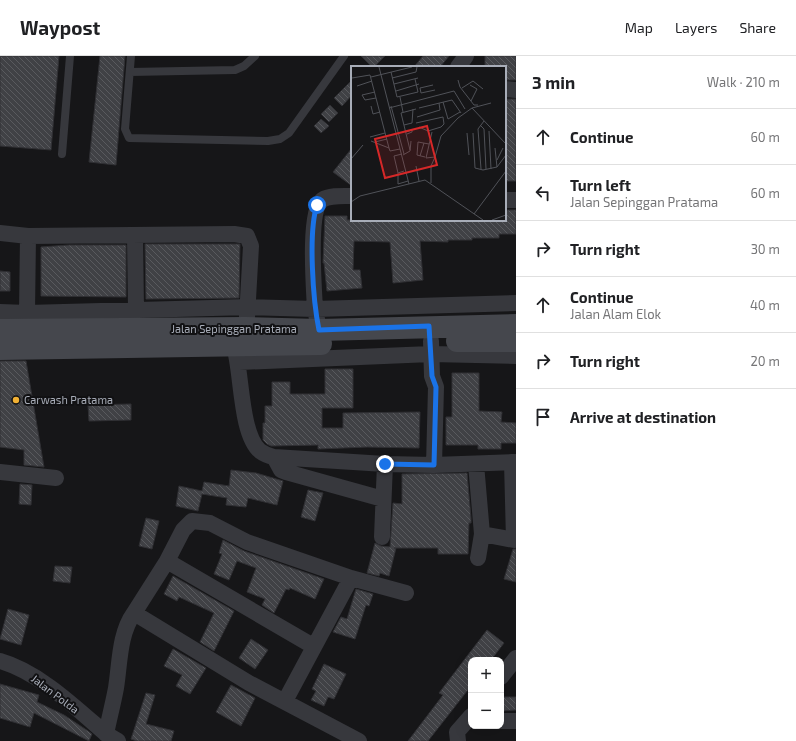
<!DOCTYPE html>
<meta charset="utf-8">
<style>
:root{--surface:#fff;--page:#f6f6f6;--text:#202124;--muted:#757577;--line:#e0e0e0}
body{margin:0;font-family:"Exo 2",sans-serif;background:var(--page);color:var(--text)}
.controls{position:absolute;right:12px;bottom:12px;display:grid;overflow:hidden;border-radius:8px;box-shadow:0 4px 16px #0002}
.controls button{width:36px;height:36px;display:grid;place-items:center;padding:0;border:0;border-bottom:1px solid var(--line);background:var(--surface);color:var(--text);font:20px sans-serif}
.stop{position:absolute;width:12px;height:12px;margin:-9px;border:3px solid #1a73e8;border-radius:50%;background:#fff}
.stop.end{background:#1a73e8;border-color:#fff;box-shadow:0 1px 4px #0008}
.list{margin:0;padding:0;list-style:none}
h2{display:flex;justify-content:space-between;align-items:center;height:52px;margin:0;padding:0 16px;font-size:17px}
h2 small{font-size:13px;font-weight:400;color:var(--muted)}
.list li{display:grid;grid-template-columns:26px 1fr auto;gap:12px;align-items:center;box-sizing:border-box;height:56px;padding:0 16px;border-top:1px solid var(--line)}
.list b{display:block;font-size:15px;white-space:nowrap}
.list p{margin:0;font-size:13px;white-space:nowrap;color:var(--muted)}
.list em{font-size:13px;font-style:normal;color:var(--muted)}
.icon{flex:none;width:22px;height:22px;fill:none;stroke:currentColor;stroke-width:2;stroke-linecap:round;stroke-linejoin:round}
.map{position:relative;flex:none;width:516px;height:685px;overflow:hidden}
header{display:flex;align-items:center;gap:24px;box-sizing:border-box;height:56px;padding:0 20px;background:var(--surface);border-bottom:1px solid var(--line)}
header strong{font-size:19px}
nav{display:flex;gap:22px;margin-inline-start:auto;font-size:14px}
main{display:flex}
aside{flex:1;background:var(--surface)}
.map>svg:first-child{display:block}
.building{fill:url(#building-back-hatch);stroke:#303034}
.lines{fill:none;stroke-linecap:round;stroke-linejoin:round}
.lane{stroke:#37383d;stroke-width:8}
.street{stroke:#37383d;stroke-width:16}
.secondary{stroke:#45474d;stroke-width:22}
.route{stroke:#1a73e8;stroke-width:5}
.poi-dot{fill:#f2b134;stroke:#111113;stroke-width:1.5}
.labels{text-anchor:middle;stroke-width:4;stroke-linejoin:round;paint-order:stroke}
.street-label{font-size:11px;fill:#a8adb8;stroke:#111113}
.poi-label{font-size:11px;fill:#a8adb8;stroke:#111113;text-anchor:start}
.inset-road{fill:none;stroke:#505258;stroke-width:1}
.view{fill:#d62828;fill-opacity:0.15;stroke:#d62828;stroke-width:2}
.inset-edge{fill:none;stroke:#a8adb8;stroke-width:2}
</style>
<header>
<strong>Waypost</strong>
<nav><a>Map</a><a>Layers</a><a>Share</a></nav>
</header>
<main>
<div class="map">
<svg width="516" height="685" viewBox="0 0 516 685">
<defs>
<pattern id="building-back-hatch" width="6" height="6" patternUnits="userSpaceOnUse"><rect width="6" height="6" fill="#404145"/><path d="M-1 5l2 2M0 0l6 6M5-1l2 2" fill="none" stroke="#595a5e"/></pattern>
</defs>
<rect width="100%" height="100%" fill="#161618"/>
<path class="building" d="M0,0h59l-8,94 -51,-4z
M100,0h25l-9,109 -27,-3z
M361,0h24l-11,11h-2z
M423,0h26l-9,11h-26z
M485,0h31v24h-11v-13h-20z
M352,24v15l-10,11 -8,-8z
M505,43h11v82h-11z
M330,49l8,8 -9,9 -8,-8z
M321,63l8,7 -8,7 -7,-7z
M352,92v38l-19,-14z
M505,154h11v24h-17v4h-27v2h-24v2l-28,-1 3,39 -30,3 -3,-41 -36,-1 -1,29h7l2,18 -35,3 -3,-28h-1l2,-47h22v4h158z
M145,188h95l-1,54 -93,1z
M69,189h57v52l-85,-1v-49z
M0,215l10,1v19h-10z
M0,305h26l18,106 -20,-2v-15l-24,-3z
M325,313h28v39h-31v20h21v-15l77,-1 -1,36 -52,-1 -49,2v-4l-47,1 -4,-2 -4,-4v-17h2v-17h7v-24h18v12h35z
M452,317h27v38l23,1 -1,10 15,1v20h-15v6h-23v-4h-32v-28h6z
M131,348v16l-42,1 -1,-16z
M231,414l25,3 27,8 -6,24 -29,-7 -2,9 -20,-2 1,-7 -25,-4 -4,17 -22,-5 3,-20 23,5 2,-9 25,4z
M467,417l4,45v5h-2l-1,31h-30v-6h-44h2l-7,28 -9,-3 -1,3 -12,-3 8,-30 6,3 9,1 3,-44 9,1v-30z
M20,428l12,1 -1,20 -12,-1z
M308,434l15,3 -8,28 -14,-4z
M146,462l13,3 -7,28 -13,-3z
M223,484l21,11 80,28 -9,20 -25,-11 -1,2 -3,-1 -12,24 -12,-8 3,-6 -18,-7 9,-24 -19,-7 -8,19 -15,-6 8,-20 -3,-1z
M513,493h3v33l-12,-3z
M55,510l17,1 -2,16 -17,-2z
M173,520l61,35 -20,40 -14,-9 14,-29 -35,-16 -2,4 -13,-7z
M356,533l17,5 -4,12 -3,-1 -11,34 -22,-7 8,-15 6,2z
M8,553l21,6 -8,30 -21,-6z
M487,574l17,13 -13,17h-20v26l-43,55h-20l35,-46 -4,-2z
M251,583l17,11 -13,19 -16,-11z
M173,593l33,19 -16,26 -14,-8 6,-11 -18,-9z
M324,608l22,10 -12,25 -6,-2 -4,9 -13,-6 5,-9 -4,-2z
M0,628l39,11 -2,7 27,13 24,16 4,3 -3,7 -55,-28 -4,14 -30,-9z
M231,629l24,13 -14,28 -25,-14z
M146,637l9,2 -9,29 28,7 -3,10h-34l-6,-2z
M501,641h15v13l-15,1z"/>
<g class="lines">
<path class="lane" d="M131,0l-6,73 4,9 139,3 12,-2 9,-6 55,-77
M130,16l105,-2 9,-4 11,-10
M62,98l8,-98"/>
<path class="street" d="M458,11l8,-11
M505,33l11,1
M505,144h11
M0,177l28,3 -1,77
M28,180l206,-2 13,2 4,10 -4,71
M135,180l1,73 3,9
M0,256l27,1 222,-6 66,2 201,-6
M317,263l-2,-10c-1,-19 -7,-98 7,-109 8,-5 21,-4 30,-4
M431,285l1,35 4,11 -2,78
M234,290c8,26 6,88 26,105 4,3 9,5 14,6l111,7 49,1 82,-3
M239,306l192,-8 85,2
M274,401l7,13 5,2 97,27
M476,408l6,70 32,6 -2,-78
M0,416l56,6
M382,481l3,-73
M478,502l4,-24
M167,505l146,85
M351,522l55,15
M134,557l33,-52 16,-31 9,-9 18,2 37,19 104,36 -66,123
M0,605c39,11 76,47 106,73
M501,621l15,-19
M501,665h15
M118,685l-12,-7c3,-15 7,-30 10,-46 4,-25 3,-54 18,-75l115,70 110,58
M458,685l-1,-9 14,-16"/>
<path class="secondary" d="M0,274l245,-2 74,2 197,-5
M457,285h59
M0,293l321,-5"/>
</g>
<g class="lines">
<path class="route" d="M317,149c-9,27 -4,96 2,125l110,-4 3,50 4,11 -2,78 -49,-1"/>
</g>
<circle class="poi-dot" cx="16" cy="344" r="4"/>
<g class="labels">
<g class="street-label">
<text x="234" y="277">Jalan Sepinggan Pratama</text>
<text transform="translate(55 638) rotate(37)" y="4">Jalan Polda</text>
</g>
<g class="poi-label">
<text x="24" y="348">Carwash Pratama</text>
</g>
</g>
<g transform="translate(351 10)">
<rect width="155" height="155" fill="#161618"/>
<path class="inset-road" d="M28,1l30,117M40,6l6,25 21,-5 -3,-13M20,11l41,-10M1,12l18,-3 19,73M41,12l24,-6 1,-5M107,14l2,7 14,18h4M43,18l24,-6M82,19l-13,3 1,5 14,-3M119,19l7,4 -6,12M6,20l15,-5M111,22l11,-7 10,8M45,25l23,-7M24,26l-13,3 3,5 11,-2M49,31l3,15M92,36l5,17 12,-7M20,40l2,8 7,-2M40,40l13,48M38,42l65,-17 11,18M68,42l33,-8 9,13M121,42l34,36M66,51l23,-7 -1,-7M65,57l27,-6 1,7 -3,3 -13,4 -9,-4M53,59l8,-2 1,-14M129,59l4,4 2,40M138,65l2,38M55,66l6,-2v2l-5,2M81,66l-6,26 9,-1 6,-21 17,-18 14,-10 19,-5M116,67l2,22M122,67l2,35 8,2 14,-3 9,-12M19,71l15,-4M20,75l18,7 1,3 10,-2M24,76l12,-3M144,82l2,19M59,84l-9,-37 15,-4M52,89l7,-4 1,-10M69,90l4,-13M74,91l-8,-2 1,-13 11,2M0,93l12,-14M146,94l6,-12M65,100l3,15M130,103l-3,-40 6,-8M53,105l-6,2v11l10,-3M47,107l-4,-17 8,-2M80,117v-17l4,-9M0,136l9,-6 65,-16 58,40M123,148l32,-43M141,154l14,-5"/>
<path class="view" d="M76,60l10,39 -52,13 -10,-39z"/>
<rect width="155" height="155" class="inset-edge"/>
</g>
</svg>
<div class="controls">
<button>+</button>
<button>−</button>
</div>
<div class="stop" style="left:317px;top:149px"></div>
<div class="stop end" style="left:385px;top:408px"></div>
</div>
<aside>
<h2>3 min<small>Walk · 210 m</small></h2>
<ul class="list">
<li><svg class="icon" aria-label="ahead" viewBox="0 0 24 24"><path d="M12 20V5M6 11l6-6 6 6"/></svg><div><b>Continue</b></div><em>60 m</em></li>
<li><svg class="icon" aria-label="left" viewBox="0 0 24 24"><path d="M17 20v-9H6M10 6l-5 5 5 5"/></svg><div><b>Turn left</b><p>Jalan Sepinggan Pratama</p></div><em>60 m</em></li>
<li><svg class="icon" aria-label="right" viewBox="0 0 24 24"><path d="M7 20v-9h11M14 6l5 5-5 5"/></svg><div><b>Turn right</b></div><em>30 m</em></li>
<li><svg class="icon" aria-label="ahead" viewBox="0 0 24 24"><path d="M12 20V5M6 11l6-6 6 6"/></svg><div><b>Continue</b><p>Jalan Alam Elok</p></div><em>40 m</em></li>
<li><svg class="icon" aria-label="right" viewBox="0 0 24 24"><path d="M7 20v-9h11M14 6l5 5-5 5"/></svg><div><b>Turn right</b></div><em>20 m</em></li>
<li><svg class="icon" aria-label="arrive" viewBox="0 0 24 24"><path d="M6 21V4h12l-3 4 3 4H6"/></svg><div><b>Arrive at destination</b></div></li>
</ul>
</aside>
</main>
